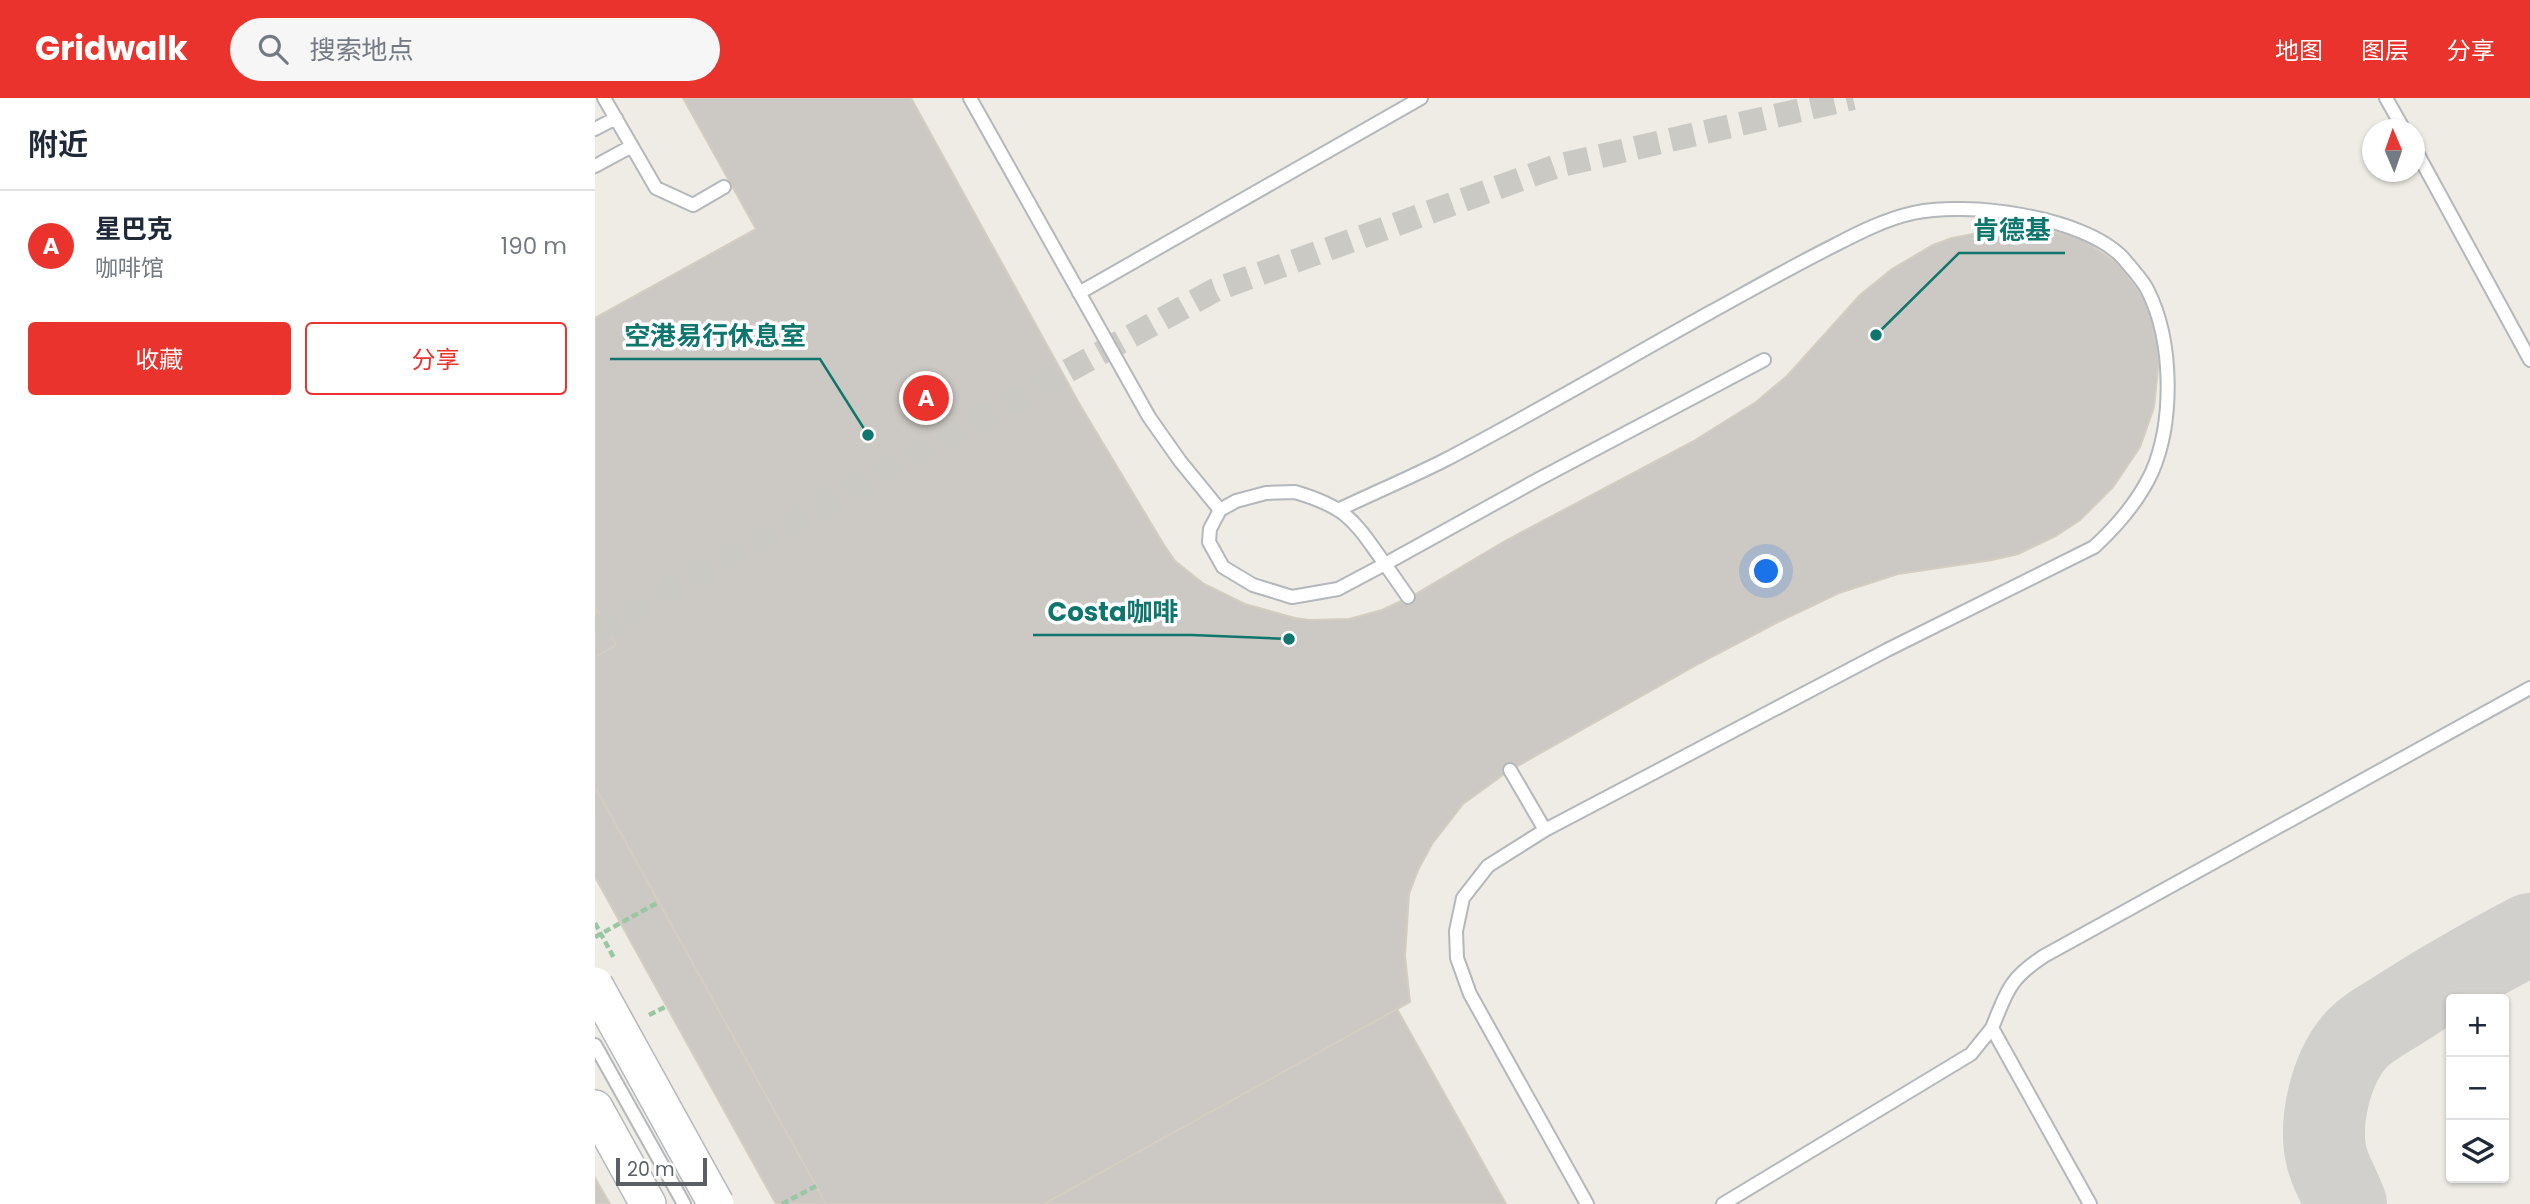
<!DOCTYPE html>
<html lang="zh">
<meta charset="utf-8">
<style>
:root{--surface:#fff;--page:#f6f6f7;--text:#1f2937;--muted:#747a83;--line:#e0e1e3;--accent:#eb332d}
body{margin:0;font-family:Poppins,"Noto Sans SC",sans-serif;background:var(--page);color:var(--text)}
.controls{position:absolute;right:21px;bottom:21px;display:grid;overflow:hidden;border-radius:7px;box-shadow:0 2px 5px #0004}
.controls button{width:63px;height:63px;display:grid;place-items:center;padding:0;border:0;border-bottom:2px solid var(--line);background:var(--surface);color:var(--text);font:35px sans-serif}
.compass{position:absolute;left:1767px;top:21px;width:63px;height:63px;border-radius:50%;background:var(--surface);box-shadow:0 2px 5px #0004;rotate:358deg}
.scale{position:absolute;left:21px;bottom:18px;width:91px;box-sizing:border-box;padding-left:7px;border:4px solid #5c6064;border-top:0;font-size:19px;line-height:24px;white-space:nowrap;color:#5c6064;-webkit-text-stroke:5px #fff;paint-order:stroke}
.you{position:absolute;left:1172px;top:474px;width:24px;height:24px;margin:-18px;border:5px solid #fff;border-radius:50%;background:#1a73e8;box-shadow:0 0 0 10px #1a73e833}
.badge{display:grid;place-items:center;width:46px;height:46px;border-radius:50%;background:var(--accent);color:#fff;font-size:23px;font-weight:700}
.pin{position:absolute;translate:-50% -50%;border:4px solid #fff;box-shadow:0 2px 7px #0006}
.list{margin:0;padding:0;list-style:none}
h2{display:flex;justify-content:space-between;align-items:center;height:91px;margin:0;padding:0 28px;font-size:30px}
h2 small{font-size:23px;font-weight:400;color:var(--muted)}
.list li{display:grid;grid-template-columns:46px 1fr auto;gap:21px;align-items:center;box-sizing:border-box;height:112px;padding:0 28px;border-top:2px solid var(--line)}
.list b{display:block;font-size:26px;white-space:nowrap}
.list p{margin:0;font-size:23px;white-space:nowrap;color:var(--muted)}
.list em{font-size:23px;font-style:normal;color:var(--muted)}
.actions{display:flex;gap:14px;padding:21px 28px}
.actions a{flex:1;padding:16px 0;border:2px solid var(--accent);border-radius:7px;text-align:center;font-size:24px;color:var(--accent)}
.actions .main{background:var(--accent);color:#fff}
.icon{flex:none;width:38px;height:38px;fill:none;stroke:currentColor;stroke-width:2;stroke-linecap:round;stroke-linejoin:round}
.map{position:relative;flex:none;width:1935px;height:1106px;overflow:hidden}
header{display:flex;align-items:center;gap:42px;box-sizing:border-box;height:98px;padding:0 35px;background:var(--accent);color:#fff}
header strong{font-size:33px}
nav{display:flex;gap:38px;margin-inline-start:auto;font-size:24px}
.search{width:490px;height:63px;background:var(--page);display:flex;align-items:center;gap:18px;box-sizing:border-box;padding:0 24px;border-radius:38px;color:var(--muted);font-size:26px}
main{display:flex}
aside{flex:1;background:var(--surface)}
.map>svg:first-child{display:block}
.lines{fill:none;stroke-linecap:round;stroke-linejoin:round}
.taxiway{stroke:#d1d0cc;stroke-width:82}
.building{fill:#ccc8c3;stroke:#d3cdc2;stroke-width:2}
.street-tunnel{stroke:#cac9c4;stroke-width:24;stroke-dasharray:24 12;stroke-linecap:butt}
.lane-casing{stroke:#b4b7bb;stroke-width:16}
.secondary-casing{stroke:#b5b9be;stroke-width:38}
.path{stroke:#99c7a4;stroke-width:4.5;stroke-dasharray:7 3.5;stroke-linecap:butt}
.lane{stroke:#fff;stroke-width:12}
.secondary{stroke:#fff;stroke-width:35}
.secondary-bridge-casing{stroke:#b5b9be;stroke-width:38;stroke-linecap:butt}
.path-bridge{stroke:#99c7a4;stroke-width:4.5;stroke-dasharray:7 3.5;stroke-linecap:butt}
.secondary-bridge{stroke:#fff;stroke-width:35}
.leader{fill:none;stroke:#0f766e;stroke-width:2.5}
.callout-dot{fill:#0f766e;stroke:#fff;stroke-width:2.5}
.callout-label{font-size:26px;text-anchor:middle;font-weight:bold;fill:#0f766e;stroke:#fff;stroke-width:7;stroke-linejoin:round;paint-order:stroke}
</style>
<header>
<strong>Gridwalk</strong>
<div class="search"><svg class="icon" aria-label="search" viewBox="0 0 24 24"><circle cx="10" cy="10" r="6"/><path d="M15 15l6 6"/></svg>搜索地点</div>
<nav><a>地图</a><a>图层</a><a>分享</a></nav>
</header>
<main>
<aside>
<h2>附近<small></small></h2>
<ul class="list">
<li><span class="badge">A</span><div><b>星巴克</b><p>咖啡馆</p></div><em>190 m</em></li>
</ul>
<div class="actions"><a class="main">收藏</a><a>分享</a></div>
</aside>
<div class="map">
<svg width="1935" height="1106" viewBox="0 0 1935 1106">
<rect width="100%" height="100%" fill="#eeece4"/>
<g class="lines">
<path class="taxiway" d="M1751,1106c-5,-13 -12,-26 -17,-39 -13,-37 1,-97 28,-126 11,-12 29,-21 43,-30 43,-28 86,-52 130,-75"/>
</g>
<path class="building" d="M88,0h228l169,307 84,140 11,16 29,23 41,20 50,14 14,2 40,-1 33,-9 32,-15 91,-54 187,-99 64,-40 31,-26 73,-81 32,-26 41,-24 19,-7 47,-9 45,1 36,8 38,26 27,35 7,16 7,44 -5,48 -14,40 -27,40 -33,33 -24,16 -38,18 -26,6 -94,14 -59,19 -61,29 -78,41 -193,109 -44,32 -31,40 -14,26 -9,24 -4,62 5,46 -366,202h-218l-231,-417v-130l21,-12 -21,-38v-289l161,-89z
M0,509l21,38 -21,12z
M0,689l64,115 167,302h-50l-181,-327z
M802,911l109,195h-462z
M0,1080l15,26h-15z"/>
<g class="lines">
<path class="street-tunnel" d="M0,533l620,-341 342,-124 296,-68"/>
<defs>
<path id="lane" d="M9,0l52,90 37,17 31,-18
M375,0l179,319 31,44 40,49
M1791,0l18,32
M0,31l21,-11
M1820,51l115,211
M0,68l37,-20
M484,195l342,-195
M700,394c54,16 59,29 90,72l-47,25 -46,8 -39,-12 -30,-18 -14,-25 1,-13 10,-19 16,-9 30,-8z
M745,411c34,-16 69,-31 103,-48 90,-47 178,-99 266,-148 42,-23 84,-47 126,-68 25,-13 51,-26 78,-32 54,-12 170,3 210,45 8,10 20,22 25,33 25,50 26,130 4,181 -14,30 -34,53 -58,75l-207,103 -342,180 -57,36 -25,32 -7,33 1,27 13,36 117,210
M813,499l-23,-33 152,-84 227,-120
M915,672l35,60
M0,947l89,159
M1128,1106l248,-150 21,-26
M1495,1106l-98,-176c15,-37 17,-49 52,-72l486,-268"/>
<path id="secondary" d="M0,1010l53,96"/>
</defs>
<use href="#lane" class="lane-casing"/>
<use href="#secondary" class="secondary-casing"/>
<path class="path" d="M0,825l19,35
M54,917l18,-9
M187,1106l34,-18"/>
<use href="#lane" class="lane"/>
<use href="#secondary" class="secondary"/>
<defs>
<path id="secondary-bridge" d="M0,887l121,219"/>
</defs>
<use href="#secondary-bridge" class="secondary-bridge-casing"/>
<path class="path-bridge" d="M0,839l64,-35"/>
<use href="#secondary-bridge" class="secondary-bridge"/>
</g>
<path class="leader" d="M1281 237L1364 155H1470M273 337L225 261H15M694 541L597 537H438"/>
<g class="callout-dot">
<circle cx="1281" cy="237" r="7"/>
<circle cx="273" cy="337" r="7"/>
<circle cx="694" cy="541" r="7"/>
</g>
<g class="callout-label">
<text x="1417" y="141">肯德基</text>
<text x="120" y="247">空港易行休息室</text>
<text x="518" y="523">Costa咖啡</text>
</g>
</svg>
<div class="controls">
<button>+</button>
<button>−</button>
<button><svg class="icon" aria-label="layers" viewBox="0 0 24 24"><path d="M12 4l9 5-9 5-9-5zM3 14l9 5 9-5"/></svg></button>
</div>
<svg class="compass" viewBox="-18 -18 36 36"><path d="M0-13l5 13h-10z" fill="#e53935"/><path d="M0 13l5-13h-10z" fill="#747a83"/></svg>
<div class="scale">20 m</div>
<div class="you"></div>
<div class="pin badge" style="left:331px;top:300px">A</div>
</div>
</main>
